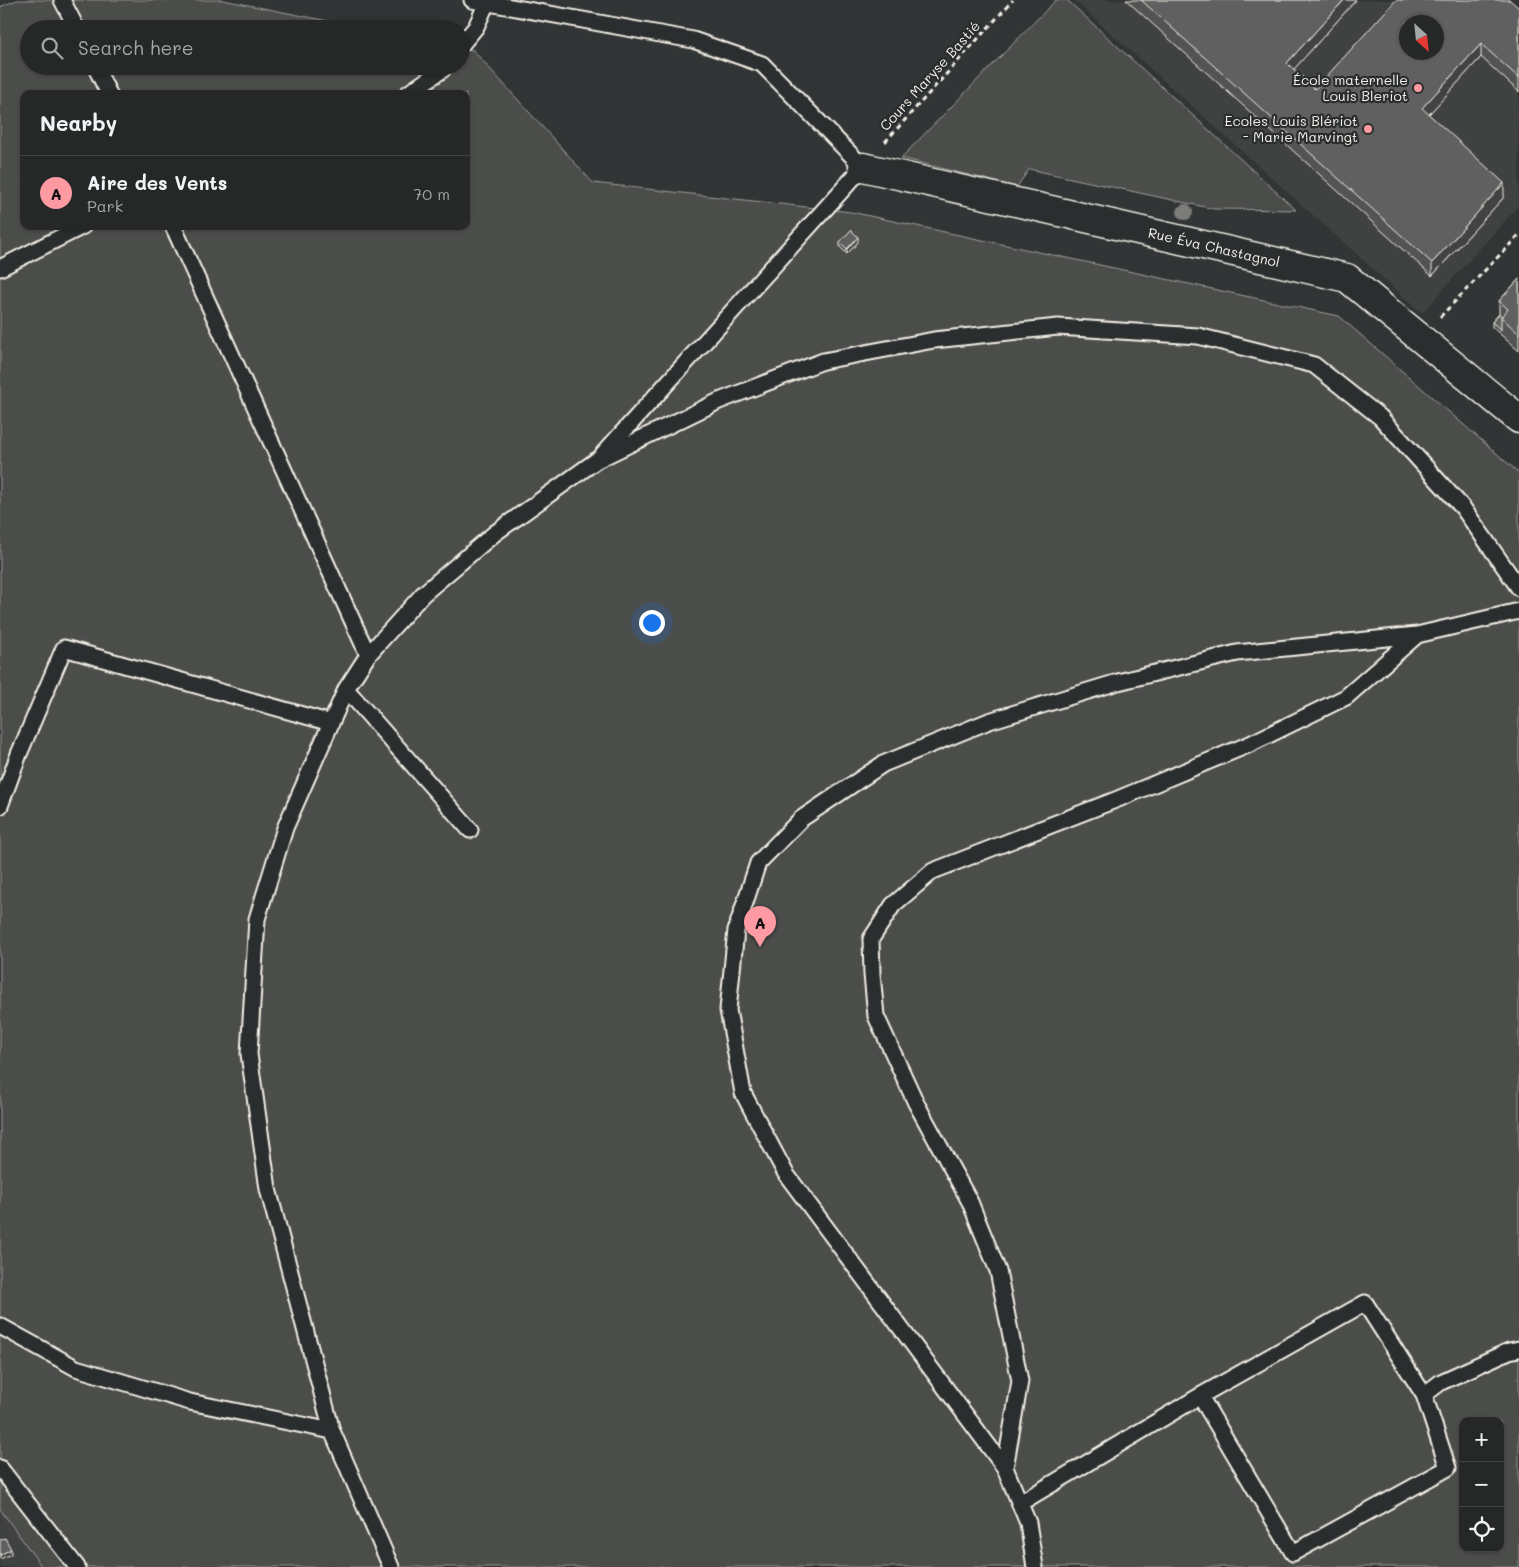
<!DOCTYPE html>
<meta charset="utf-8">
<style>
:root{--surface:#262828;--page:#323434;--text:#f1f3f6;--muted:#a4a6a8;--line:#424445;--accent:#ff9aa2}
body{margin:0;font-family:Mali,sans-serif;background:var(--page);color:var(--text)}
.controls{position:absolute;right:15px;bottom:15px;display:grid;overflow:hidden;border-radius:10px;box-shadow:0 1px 4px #0004}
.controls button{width:45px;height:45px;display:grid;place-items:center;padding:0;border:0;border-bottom:1px solid var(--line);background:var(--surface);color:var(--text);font:25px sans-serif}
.compass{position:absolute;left:1399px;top:15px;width:45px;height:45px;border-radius:50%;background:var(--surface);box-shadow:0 1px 4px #0004;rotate:153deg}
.you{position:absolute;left:651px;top:622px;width:18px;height:18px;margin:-12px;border:4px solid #fff;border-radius:50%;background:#1a73e8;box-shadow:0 0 0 8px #1a73e833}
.badge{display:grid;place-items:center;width:32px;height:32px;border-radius:50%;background:var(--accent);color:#111;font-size:16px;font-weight:700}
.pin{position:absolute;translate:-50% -41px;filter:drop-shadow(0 1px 2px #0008)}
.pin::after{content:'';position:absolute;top:26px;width:18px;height:15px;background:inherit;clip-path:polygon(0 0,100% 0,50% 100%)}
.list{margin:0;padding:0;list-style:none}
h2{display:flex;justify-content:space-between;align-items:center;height:65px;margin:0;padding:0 20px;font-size:21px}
h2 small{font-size:16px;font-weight:400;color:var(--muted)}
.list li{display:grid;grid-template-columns:32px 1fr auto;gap:15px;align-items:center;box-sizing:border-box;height:75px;padding:0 20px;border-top:1px solid var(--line)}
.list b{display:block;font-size:19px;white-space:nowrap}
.list p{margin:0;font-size:16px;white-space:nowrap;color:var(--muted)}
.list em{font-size:16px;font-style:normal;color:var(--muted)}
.icon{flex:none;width:28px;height:28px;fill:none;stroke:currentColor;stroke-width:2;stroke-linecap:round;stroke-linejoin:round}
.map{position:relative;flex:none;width:1519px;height:1567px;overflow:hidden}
.search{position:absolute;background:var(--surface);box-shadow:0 1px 4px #0004;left:20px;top:20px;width:450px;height:55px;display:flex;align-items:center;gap:12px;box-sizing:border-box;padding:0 18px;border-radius:28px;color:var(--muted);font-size:19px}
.panel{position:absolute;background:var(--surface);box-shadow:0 1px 4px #0004;left:20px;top:90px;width:450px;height:140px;border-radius:10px}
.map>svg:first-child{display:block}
.built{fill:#404242;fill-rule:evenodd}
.green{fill:#4b4d4c;stroke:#a09f9a;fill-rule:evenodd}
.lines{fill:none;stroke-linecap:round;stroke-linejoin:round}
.lane-casing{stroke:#f4f1e8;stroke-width:19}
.street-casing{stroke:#f4f1e8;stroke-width:31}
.path{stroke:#f4f1e8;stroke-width:3;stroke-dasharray:5 4;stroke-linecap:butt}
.lane{stroke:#2a2d2e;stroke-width:15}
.street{stroke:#2a2d2e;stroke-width:28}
.tree{fill:#7c7d79}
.wall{fill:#525352;stroke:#f4f1e8}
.shaded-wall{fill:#424342;stroke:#f4f1e8}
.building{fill:#5f605f;stroke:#f4f1e8;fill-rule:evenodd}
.poi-dot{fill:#ff9aa2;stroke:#2a2d2e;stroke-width:2}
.labels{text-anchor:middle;stroke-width:4.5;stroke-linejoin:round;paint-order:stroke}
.street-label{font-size:14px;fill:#f4f1e8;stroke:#2a2d2e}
.poi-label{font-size:14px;fill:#f4f1e8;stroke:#2a2d2e;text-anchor:end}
</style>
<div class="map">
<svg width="1519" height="1567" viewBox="0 0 1519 1567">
<rect width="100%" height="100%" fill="#323535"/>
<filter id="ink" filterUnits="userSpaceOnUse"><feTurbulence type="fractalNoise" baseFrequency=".02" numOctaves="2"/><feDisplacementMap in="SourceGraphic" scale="10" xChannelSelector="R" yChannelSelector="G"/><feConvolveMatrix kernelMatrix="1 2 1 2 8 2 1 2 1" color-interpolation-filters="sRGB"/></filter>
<g filter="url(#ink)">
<path class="built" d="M1074,0h416l29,26v179l-97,108zM1406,22h30v30h-30z
M0,1509l42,58h-42z"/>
<path class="green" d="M17,0h206l145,29h-339v37h432v-19l12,3 120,133 258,29 488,104 180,157v1094h-1477l-42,-58v-1502zM24,94h442v132h-442zM1463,1421h37v127h-37z
M1056,0h11l229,210 -82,-1 -185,-40 -12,18 -116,-29z"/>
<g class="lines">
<defs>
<path id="lane" d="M62,0l15,29
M472,0l221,40 69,24 101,103 -260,287
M461,45l15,-18 12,-27
M95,66l14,28
M407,94l35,-24 3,-4
M173,226l195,429
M0,268l83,-42
M346,689l124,141
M0,806l19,-52 45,-106 267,75
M0,1326l76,42 114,34 142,29
M1200,1396l165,-93 59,92
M0,1468l77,99
M1005,1468l-219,-294 -43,-81 -15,-83 8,-80 22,-67 43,-44 82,-55 106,-43 129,-39 119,-29 180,-18 102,-24
M1020,1503l180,-107 93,157 155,-85 -24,-73 17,-13 68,-31 10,-2
M391,1567l-59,-136 -64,-242 -19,-135 8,-135 28,-91 61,-139 22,-34 55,-61 72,-61 102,-73 122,-59 104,-40 111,-21 124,-13 140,9 116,29 66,52 83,91 56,80
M1035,1567l-7,-44 -23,-55 15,-87 -22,-110 -28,-69 -54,-99 -40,-87 -4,-42 -1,-35 22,-34 40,-34 185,-72 132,-55 96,-47 71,-62"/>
<g id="street">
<path id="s1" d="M863,167l484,111 172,141"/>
</g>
</defs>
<use href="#lane" class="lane-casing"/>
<use href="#street" class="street-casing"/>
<path class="path" d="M885,142l128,-142
M1440,317l79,-82"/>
<use href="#lane" class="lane"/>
<use href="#street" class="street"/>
</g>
<circle class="tree" cx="1185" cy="212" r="8"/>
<path class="wall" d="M1126,0h230l-62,69 21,20 204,-81v84l-38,-35 -53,58 76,82 -72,79z
M840,242h18l-11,12 -7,-7z
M1519,279v72l-27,-24v-5l7,-8v-13z"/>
<path class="shaded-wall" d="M1344,0h12l-69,77v-14z
M1481,44v13l-59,65v-14z
M1504,183v14l-72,79v-13z
M858,237v5l-11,12v-5z
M11,1549v5l-11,5v-4z"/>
<path class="building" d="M1141,0h203l-57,63 28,26 81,-89h114l9,8v70l-38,-34 -59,64 82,75 -72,80zM1406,22h30v30h-30z
M851,230l7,7 -11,12 -7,-7z
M1519,279v55l-18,-17 7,-8 -9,-8z
M1499,314l3,2 -1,1v13l-9,-8z
M5,1538l6,11 -11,6v-15z"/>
</g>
<g class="poi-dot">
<circle cx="1418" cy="88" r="5"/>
<circle cx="1368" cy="129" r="5"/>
</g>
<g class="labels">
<g class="street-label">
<text transform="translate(930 76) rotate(-48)" y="5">Cours Maryse Bastié</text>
<text dy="5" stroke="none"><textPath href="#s1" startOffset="360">Rue Éva Chastagnol</textPath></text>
</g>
<g class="poi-label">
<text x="1408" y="85">École maternelle<tspan x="1408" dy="16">Louis Bleriot</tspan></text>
<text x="1358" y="126">Ecoles Louis Blériot<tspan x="1358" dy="16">- Marie Marvingt</tspan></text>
</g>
</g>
</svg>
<div class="controls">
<button>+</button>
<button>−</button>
<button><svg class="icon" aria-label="locate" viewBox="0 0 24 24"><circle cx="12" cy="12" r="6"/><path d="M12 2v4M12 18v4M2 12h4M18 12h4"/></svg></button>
</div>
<svg class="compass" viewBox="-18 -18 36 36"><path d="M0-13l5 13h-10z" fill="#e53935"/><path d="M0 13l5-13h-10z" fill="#a4a6a8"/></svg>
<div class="you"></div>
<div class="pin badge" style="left:760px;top:947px">A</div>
<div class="search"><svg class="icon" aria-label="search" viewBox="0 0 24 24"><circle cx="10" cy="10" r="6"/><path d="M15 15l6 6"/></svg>Search here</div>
<section class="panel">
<h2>Nearby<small></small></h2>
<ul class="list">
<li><span class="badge">A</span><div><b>Aire des Vents</b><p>Park</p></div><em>70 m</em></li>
</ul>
</section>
</div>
